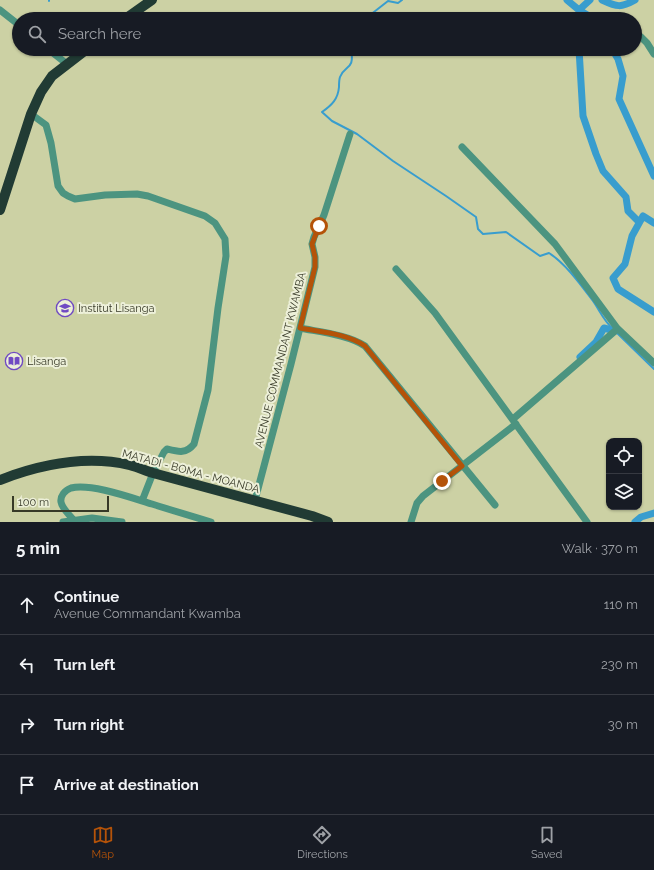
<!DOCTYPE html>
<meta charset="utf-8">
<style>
:root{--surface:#171b24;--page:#20242c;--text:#f1f3f6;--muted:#9ea1a6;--line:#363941;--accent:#b45309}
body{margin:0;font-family:Raleway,sans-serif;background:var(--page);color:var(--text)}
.controls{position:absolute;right:12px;bottom:12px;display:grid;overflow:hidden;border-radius:8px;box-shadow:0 1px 3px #0004}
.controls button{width:36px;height:36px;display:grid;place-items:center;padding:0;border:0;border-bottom:1px solid var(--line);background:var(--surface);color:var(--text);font:20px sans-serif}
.scale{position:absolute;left:12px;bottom:10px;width:97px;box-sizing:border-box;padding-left:4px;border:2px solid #373927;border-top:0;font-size:11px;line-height:14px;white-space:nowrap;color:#373927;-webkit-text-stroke:3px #edf0d9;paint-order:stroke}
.stop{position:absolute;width:12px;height:12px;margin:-9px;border:3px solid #b45309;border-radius:50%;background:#fff}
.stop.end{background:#b45309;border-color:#fff;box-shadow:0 1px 4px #0008}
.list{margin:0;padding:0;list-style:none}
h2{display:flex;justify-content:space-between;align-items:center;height:52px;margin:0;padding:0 16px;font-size:17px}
h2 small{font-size:13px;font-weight:400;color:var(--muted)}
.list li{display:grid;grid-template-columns:26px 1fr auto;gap:12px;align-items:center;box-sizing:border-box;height:60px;padding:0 16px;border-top:1px solid var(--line)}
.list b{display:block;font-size:15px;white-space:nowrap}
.list p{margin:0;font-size:13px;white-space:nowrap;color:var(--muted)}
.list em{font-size:13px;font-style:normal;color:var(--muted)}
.icon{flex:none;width:22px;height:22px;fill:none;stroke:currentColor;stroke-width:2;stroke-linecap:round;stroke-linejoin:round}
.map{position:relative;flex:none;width:654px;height:522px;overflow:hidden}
.search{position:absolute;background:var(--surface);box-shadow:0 1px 3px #0004;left:12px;right:12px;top:12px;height:44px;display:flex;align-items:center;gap:10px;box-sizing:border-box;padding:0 14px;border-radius:22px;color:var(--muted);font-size:15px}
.sheet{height:292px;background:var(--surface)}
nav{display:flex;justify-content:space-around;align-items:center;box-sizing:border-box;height:56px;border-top:1px solid var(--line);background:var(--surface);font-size:11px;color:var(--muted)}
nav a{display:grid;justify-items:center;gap:2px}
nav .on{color:var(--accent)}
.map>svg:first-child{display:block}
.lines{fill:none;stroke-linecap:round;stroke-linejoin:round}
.stream{stroke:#389dce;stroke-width:2}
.canal{stroke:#389dce;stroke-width:7}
.minor{stroke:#4c9480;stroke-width:7}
.highway{stroke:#213b34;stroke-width:10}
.route{stroke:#b45309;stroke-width:5}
.labels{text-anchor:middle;stroke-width:4;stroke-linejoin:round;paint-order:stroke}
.poi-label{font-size:11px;fill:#373927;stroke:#edf0d9;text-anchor:start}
.street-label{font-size:11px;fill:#373927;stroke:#edf0d9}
</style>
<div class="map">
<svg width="654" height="522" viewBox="0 0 654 522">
<rect width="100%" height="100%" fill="#ccd1a4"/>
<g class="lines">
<path class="stream" d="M49,0v1
M365,19l23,-18 10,2 4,-3
M351,49c4,22 -6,15 -11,28 -1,3 -1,6 -1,10 -1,12 -7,18 -17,25l10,9 25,13 36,27 53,35 30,21 2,12 5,5 23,-2 34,24 9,-3c17,11 32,32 44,48 7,10 11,20 20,28
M616,332l38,37"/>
<path class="canal" d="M567,0l12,10 15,9
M602,0c15,7 19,8 33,0
M579,19v-9l11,-10
M579,49l4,67 13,38 7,17 23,26 2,14 11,11
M612,49l6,10 5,17 -4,23 35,77
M654,223l-11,-7 -11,20 -7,28 -12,14 5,11 36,23
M580,357l16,-15 8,-14 11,3
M635,522l6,-5 13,-4"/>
<path class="minor" d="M0,10l19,15
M641,37l6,6 7,11
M48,49l19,15
M31,114l15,11 5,18 7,43 5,7 5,3 7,3 30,-4 32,-1 11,2 57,20 10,7 10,16 1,17 -8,52 -10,82 -14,54c-8,10 -15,8 -27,5l-3,3 -11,21 -11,28
M462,147l93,97 62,84 37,35
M396,269l39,44 152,209
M300,328c20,4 49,7 65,18l130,159
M513,419l102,-88 2,-3
M255,500l36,-136 24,-97v-10l-3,-13 2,-7 10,-22 26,-81
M63,522l29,-4 30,4
M75,522c-4,-6 -13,-13 -14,-20 -1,-6 4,-12 10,-14 20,-5 61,10 81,16 19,6 39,12 59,18
M411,522l6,-19 6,-7 93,-72"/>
<path class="highway" d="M125,19l27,-19
M0,210l31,-96 10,-22 11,-16 35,-27
M0,480c41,-16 86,-25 130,-15 8,2 16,6 23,8l159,43 16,6"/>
</g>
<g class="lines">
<path class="route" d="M319,226l-7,18 3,13v10l-15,61c21,4 48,6 65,18l97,120 -20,15"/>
</g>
<defs>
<symbol id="school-ring" viewBox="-11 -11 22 22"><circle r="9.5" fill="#edf0d9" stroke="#704ac3" stroke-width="1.5"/><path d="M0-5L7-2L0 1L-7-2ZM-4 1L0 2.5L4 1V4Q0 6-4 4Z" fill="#704ac3"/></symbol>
<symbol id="library-ring" viewBox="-11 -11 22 22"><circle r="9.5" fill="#edf0d9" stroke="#704ac3" stroke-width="1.5"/><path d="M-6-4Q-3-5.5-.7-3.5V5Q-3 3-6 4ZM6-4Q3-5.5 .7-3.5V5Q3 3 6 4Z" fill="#704ac3"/></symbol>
</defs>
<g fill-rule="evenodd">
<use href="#school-ring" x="55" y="298" width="20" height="20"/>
<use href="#library-ring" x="4" y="351" width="20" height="20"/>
</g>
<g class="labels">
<g class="poi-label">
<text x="78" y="312">Institut Lisanga</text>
<text x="27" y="365">Lisanga</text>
</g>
<g class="street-label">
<text transform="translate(280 360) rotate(-76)" y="4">AVENUE COMMANDANT KWAMBA</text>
<text transform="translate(191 471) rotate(15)" y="4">MATADI - BOMA - MOANDA</text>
</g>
</g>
</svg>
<div class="controls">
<button><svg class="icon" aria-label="locate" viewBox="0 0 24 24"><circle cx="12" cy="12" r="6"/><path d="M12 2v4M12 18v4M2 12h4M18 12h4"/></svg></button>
<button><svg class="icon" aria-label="layers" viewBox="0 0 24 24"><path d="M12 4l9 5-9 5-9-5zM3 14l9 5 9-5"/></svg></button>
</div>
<div class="scale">100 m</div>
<div class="stop" style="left:319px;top:226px"></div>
<div class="stop end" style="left:442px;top:481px"></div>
<div class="search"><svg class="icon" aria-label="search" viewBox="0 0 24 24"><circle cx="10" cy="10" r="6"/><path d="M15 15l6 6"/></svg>Search here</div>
</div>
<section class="sheet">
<h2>5 min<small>Walk · 370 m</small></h2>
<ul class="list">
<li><svg class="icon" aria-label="ahead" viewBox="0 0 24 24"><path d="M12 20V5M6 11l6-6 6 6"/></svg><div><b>Continue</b><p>Avenue Commandant Kwamba</p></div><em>110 m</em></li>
<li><svg class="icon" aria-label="left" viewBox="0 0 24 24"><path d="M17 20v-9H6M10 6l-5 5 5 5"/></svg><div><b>Turn left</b></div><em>230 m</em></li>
<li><svg class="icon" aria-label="right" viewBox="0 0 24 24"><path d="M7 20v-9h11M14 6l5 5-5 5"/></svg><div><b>Turn right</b></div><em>30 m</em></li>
<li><svg class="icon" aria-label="arrive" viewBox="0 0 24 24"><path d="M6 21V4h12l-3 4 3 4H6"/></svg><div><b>Arrive at destination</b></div></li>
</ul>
</section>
<nav>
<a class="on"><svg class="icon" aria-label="map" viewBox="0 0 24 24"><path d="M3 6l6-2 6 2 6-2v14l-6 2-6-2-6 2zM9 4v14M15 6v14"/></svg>Map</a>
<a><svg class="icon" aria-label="directions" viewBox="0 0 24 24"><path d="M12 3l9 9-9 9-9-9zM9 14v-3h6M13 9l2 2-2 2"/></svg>Directions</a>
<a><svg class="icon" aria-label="saved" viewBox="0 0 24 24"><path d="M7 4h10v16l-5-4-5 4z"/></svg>Saved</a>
</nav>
